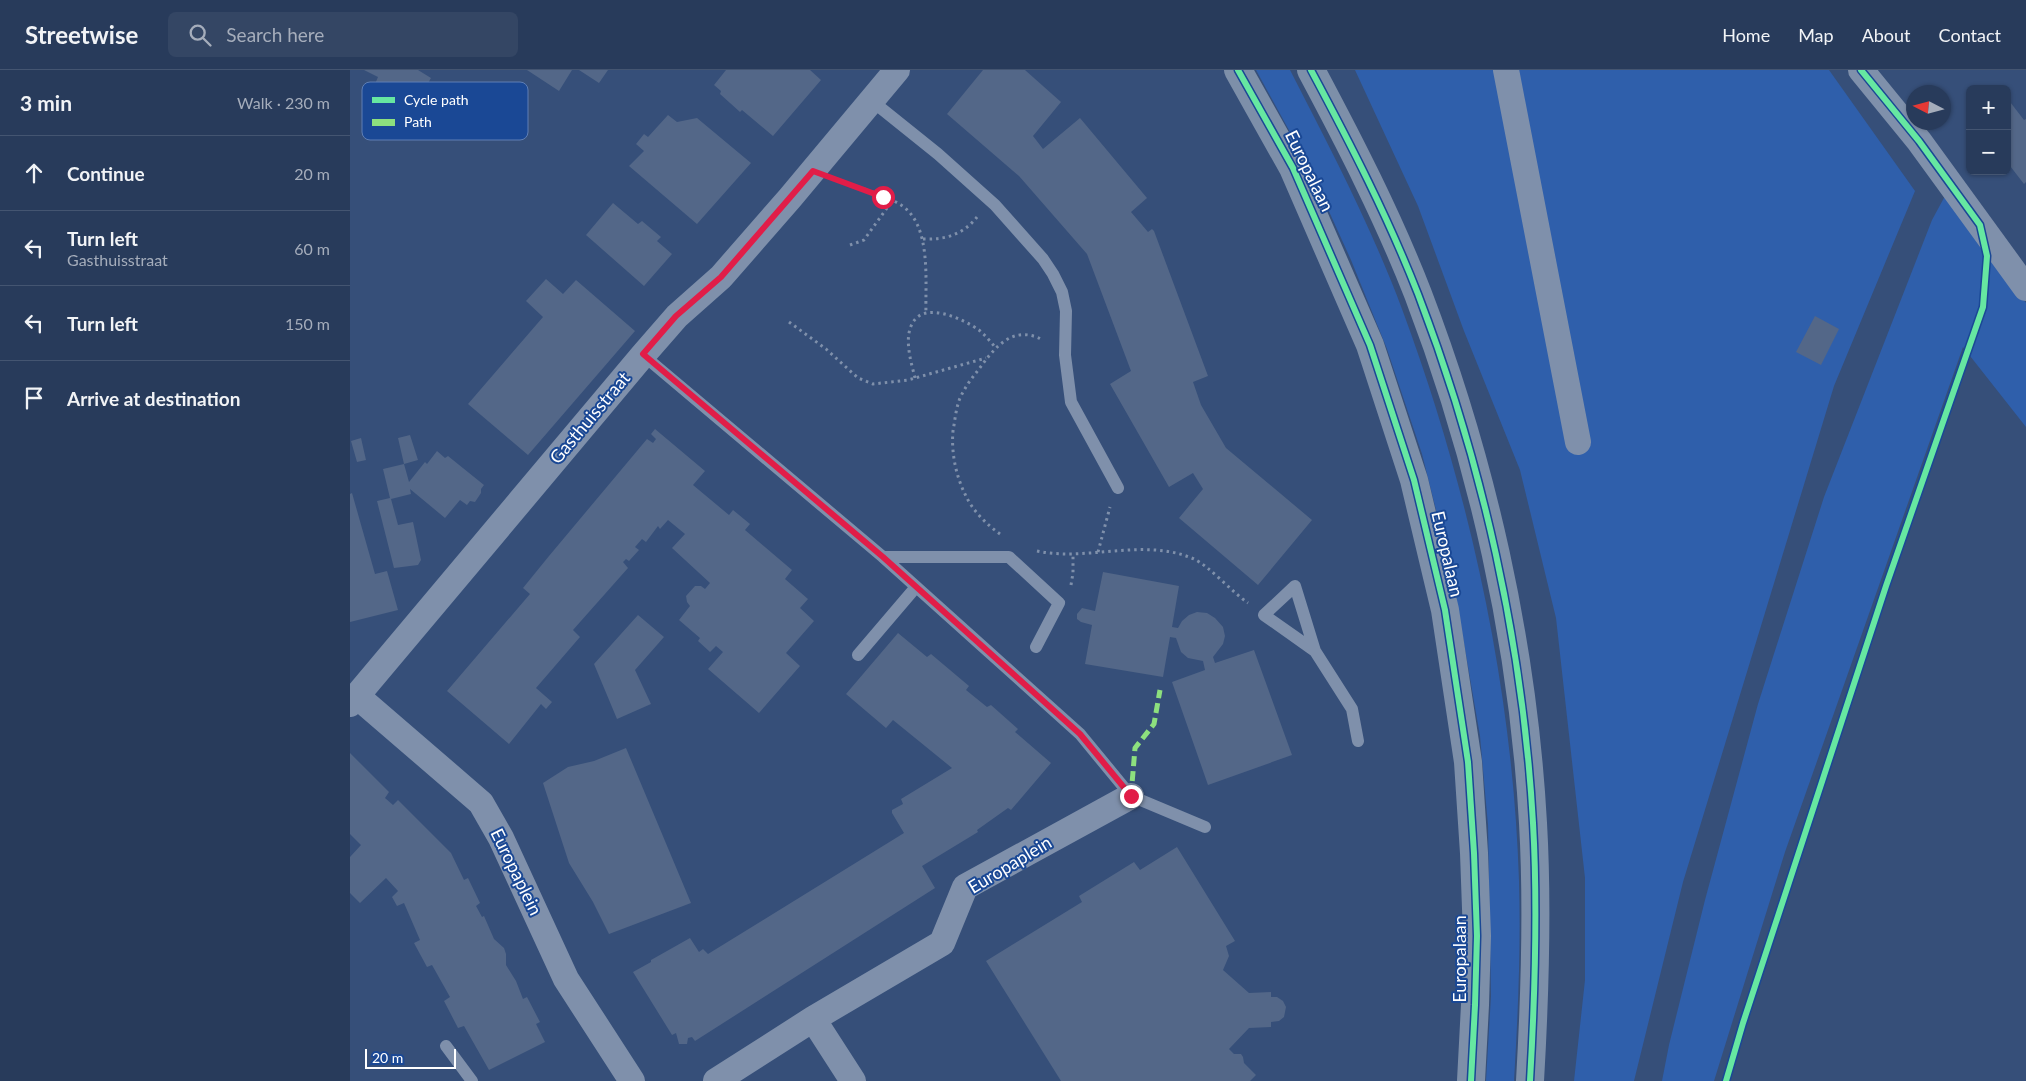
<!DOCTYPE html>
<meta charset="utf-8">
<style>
:root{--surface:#283b5b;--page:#344664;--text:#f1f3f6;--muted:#a5adbb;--line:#445571}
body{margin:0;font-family:Lato,sans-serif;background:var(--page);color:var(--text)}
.controls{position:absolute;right:15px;top:15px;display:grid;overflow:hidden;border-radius:8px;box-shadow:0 1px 4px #0004}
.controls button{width:45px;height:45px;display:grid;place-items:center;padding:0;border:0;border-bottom:1px solid var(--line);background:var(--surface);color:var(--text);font:25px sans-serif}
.compass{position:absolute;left:1556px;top:15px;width:45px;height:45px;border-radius:50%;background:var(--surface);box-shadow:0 1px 4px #0004;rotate:276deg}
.scale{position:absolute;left:15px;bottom:12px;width:91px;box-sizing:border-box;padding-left:5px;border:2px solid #fff;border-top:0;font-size:14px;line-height:18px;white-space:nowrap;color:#fff;-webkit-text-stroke:4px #1a4895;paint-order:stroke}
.stop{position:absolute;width:15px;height:15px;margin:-11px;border:4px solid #e11d48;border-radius:50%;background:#fff}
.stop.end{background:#e11d48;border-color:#fff;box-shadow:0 1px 5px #0008}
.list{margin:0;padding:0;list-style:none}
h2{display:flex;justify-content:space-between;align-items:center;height:65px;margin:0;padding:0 20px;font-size:21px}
h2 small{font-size:16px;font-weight:400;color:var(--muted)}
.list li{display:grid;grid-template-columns:32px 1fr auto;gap:15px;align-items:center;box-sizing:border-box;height:75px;padding:0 20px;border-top:1px solid var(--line)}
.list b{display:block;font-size:19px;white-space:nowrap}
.list p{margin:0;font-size:16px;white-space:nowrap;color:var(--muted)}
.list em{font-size:16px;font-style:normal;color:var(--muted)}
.icon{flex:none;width:28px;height:28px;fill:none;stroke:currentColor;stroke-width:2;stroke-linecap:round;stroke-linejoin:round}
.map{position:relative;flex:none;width:1676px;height:1011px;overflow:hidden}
header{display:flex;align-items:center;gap:30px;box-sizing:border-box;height:70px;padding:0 25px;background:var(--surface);border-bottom:1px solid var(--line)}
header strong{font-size:24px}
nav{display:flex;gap:28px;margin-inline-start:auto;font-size:18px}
.search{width:350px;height:45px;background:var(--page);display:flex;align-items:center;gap:12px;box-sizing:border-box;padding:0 18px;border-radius:8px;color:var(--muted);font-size:19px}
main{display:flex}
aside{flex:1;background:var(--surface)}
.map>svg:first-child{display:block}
.green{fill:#2f5fab}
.building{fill:#536788}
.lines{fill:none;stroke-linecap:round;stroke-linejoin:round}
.path{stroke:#7f90ab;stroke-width:3;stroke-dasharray:2.5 4;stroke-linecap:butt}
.lane{stroke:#7f90ab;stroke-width:12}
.street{stroke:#7f90ab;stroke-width:26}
.primary{stroke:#7d8fa9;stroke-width:28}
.quiet{stroke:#8de07e;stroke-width:5;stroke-dasharray:10 5;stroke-linecap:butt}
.cycleway-casing{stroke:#1a4895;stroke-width:9}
.cycleway{stroke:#66e7a1;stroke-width:6}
.route{stroke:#e11d48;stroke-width:6}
.labels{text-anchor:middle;stroke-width:4;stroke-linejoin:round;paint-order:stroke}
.street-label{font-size:18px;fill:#fff;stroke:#1a4895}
.key{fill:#1a4895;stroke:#5f7fb5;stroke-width:1}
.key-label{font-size:14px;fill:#fff}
</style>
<header>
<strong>Streetwise</strong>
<div class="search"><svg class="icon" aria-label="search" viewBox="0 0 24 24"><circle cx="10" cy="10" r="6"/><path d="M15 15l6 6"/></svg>Search here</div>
<nav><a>Home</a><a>Map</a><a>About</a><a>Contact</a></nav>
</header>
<main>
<aside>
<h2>3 min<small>Walk · 230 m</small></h2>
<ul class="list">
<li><svg class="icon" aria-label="ahead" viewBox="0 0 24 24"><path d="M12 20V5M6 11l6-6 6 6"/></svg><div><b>Continue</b></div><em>20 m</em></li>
<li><svg class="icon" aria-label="left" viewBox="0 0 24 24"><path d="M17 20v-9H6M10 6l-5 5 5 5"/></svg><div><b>Turn left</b><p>Gasthuisstraat</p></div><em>60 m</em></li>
<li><svg class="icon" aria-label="left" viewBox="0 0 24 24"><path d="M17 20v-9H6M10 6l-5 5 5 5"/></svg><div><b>Turn left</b></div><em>150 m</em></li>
<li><svg class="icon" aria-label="arrive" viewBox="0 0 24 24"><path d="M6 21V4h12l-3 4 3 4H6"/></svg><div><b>Arrive at destination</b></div></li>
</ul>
</aside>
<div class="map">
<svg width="1676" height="1011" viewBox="0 0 1676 1011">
<rect width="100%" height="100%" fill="#364f79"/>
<path class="green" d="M906,0h34c40,78 81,156 112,239 67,180 111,379 117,572 2,66 -1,133 -5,200h-28l5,-85 -3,-171 -8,-89 -28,-162 -30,-120 -35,-105 -36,-89 -43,-95z
M1005,0h474l86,121 -81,195 -151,496 -49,199h-60l11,-101v-102l-29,-260 -36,-148 -56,-139 -46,-125z
M1595,126l81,107v124l-63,-80 -178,505 -71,229h-52l7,-36 36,-145 53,-196 66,-207 108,-277z"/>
<path class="building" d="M14,0h54l13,8 -12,21 6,4 -12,21 -23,-15 7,-13 -22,-12 3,-7z
M177,0h45l-13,21z
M229,0h29l-9,13z
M376,0h84l11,10 -48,56 -31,-26 -2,2 -20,-18 1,-3 -7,-6z
M633,0h42l36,32 -28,34 10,13 37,-31 67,80 -16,14 17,20 4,-3 2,2 54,145 -15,6 8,23 25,43 86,72 -54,65 -79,-67 24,-29 -10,-16 -24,14 -59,-103 21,-13 -44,-117 -68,-78 -72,-62z
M1657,28l17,22 2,-1v63l-2,2 -17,-22z
M318,45l9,7 20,-4 54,45 -54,61 -68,-58 15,-15 -8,-7 8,-10 4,3z
M263,133l25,21 4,-3 19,16 -4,4 15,13 -28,32 -58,-51z
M196,209l17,15 13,-14 59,51 -107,124 -60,-51 75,-87 -17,-16z
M1465,246l24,13 -18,36 -25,-13z
M305,359l50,42 -12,14 36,30 4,-5 17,14 -5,6 47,40 -7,9 23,20 -8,9 14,13 -28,32 14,13 -41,47 -51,-44 15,-17 -7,-6 -6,6 -12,-11 2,-3 -21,-18 11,-14 -3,-4 -1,-6 9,-10h6l4,3 5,-6 -38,-35 13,-14 -17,-14 -8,9 -2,-3 -12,16 -4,-3 -7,8 4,3 -10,11 -3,-2 -3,3 5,6 -55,62 7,7 -44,51 16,14 -6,7 -5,-5 -32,40 -62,-53 83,-97 -7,-6 26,-32 98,-117 6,4 3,-4 -5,-5z
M60,365l8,25 -14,4 -6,-26z
M11,368l5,22 -9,2 -6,-21z
M87,381l8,7 3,-2 36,29 -3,4v4l-6,9 -5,-1 -3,4 -7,-5 -15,18 -35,-29 1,5 -20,5 7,26 15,-3 8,38 -3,5 -24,3 -17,-67 13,-3 -7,-29 21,-5 5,18 16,-20 2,2z
M2,423l23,81 12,-3 11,39 -48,12v-128z
M753,502l76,14 -7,41 6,1 4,-7 7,-6 8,-3 10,1 8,5 8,9 2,9 -2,8 -10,13 2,6 39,-13 38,105 -84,30 -36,-103 33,-12 -2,-9 -15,-3 -7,-6 -5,-14 -6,-1 -7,40 -78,-13 7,-39 -11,-3 -4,-3v-5l5,-6 13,3z
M288,545l26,22 -29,33 16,34 -34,15 -23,-55z
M548,563l29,24 4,-3 38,32 -3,4 21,17 4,-2 27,24 -3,3 36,31 -40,47 -3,-2 -31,22 1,2 -56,34 13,22 -240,153 -3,-4 -4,1 -1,6h-8l-3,-11 -4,2 -39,-63 18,-10v-2l39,-22 9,14 4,-3 5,5 196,-121 -12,-20v-3l11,-6 -2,-5 51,-31 -59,-48 -7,8 -40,-34z
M276,678l65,155 -82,31 -16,-32 -24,-39 -26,-80 25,-16 26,-6z
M0,683l39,39 -4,6 8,7 5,-5 53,53 13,27 4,-2 12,25 -4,3 6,11 2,-1 10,23 10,9 2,6v11l10,16 7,18 4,-2 13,25 -4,2 9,18 -56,28 -25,-44 -6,2 -14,-27 6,-4 -18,-32 -5,2 -13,-24 6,-3 -16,-37 -7,3 -5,-9 6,-6 -12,-13 -26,25 -10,-10v-36l11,-12 -11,-11z
M827,777l58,94 -9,5 3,10 -6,14 26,23 22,-1v5h6l6,4 3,6 -2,10 -5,4 -8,1v5l-22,1 -20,21 5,5h7l2,3 1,6 12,12 -6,6h-189l-75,-120 96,-59 -3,-6 55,-34 6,8z"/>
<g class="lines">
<path class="path" d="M490,111c20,7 43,13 61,24 31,20 24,76 25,109
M573,169c21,1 40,-4 54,-22
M500,175l14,-5 28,-39
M439,252l37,27 32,29 15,6 35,-4 78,-22
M565,308c-4,-16 -11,-39 -3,-54 12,-24 51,-5 67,6 6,5 11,11 16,17
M650,464c-14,-10 -28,-24 -35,-40 -9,-18 -14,-42 -12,-63 2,-11 3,-23 7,-33 5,-11 12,-20 19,-29 16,-22 34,-45 64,-29
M687,481c51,11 107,-14 157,8 15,7 38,33 54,44
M748,482l12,-45
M721,515l2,-12v-18"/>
<path class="lane" d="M522,31l66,53 57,51 48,54 10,15 9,18 4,19 -1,44 6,47 47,86
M293,285l240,202h126l50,46 -23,44
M533,487l197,177 51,62 74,31
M965,581l-51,-36 31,-29 20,65 37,58 6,32
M508,585l58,-68
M96,976l26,35"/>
<path class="street" d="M1156,0l72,372
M1511,0l58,71 107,147
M7,626l124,107 20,35 65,141 66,102
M0,634l293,-349 34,-39 44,-39 69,-79 107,-128
M463,949l40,62
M366,1011l97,-62 129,-76 23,-56 166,-91"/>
<path class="primary" d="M888,0l55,98 77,177 44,135 31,130 23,152 6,91 3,83 -2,69 -4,76
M961,0c39,73 77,147 107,224 64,167 105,349 115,529 5,86 2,172 -3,258"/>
<path class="quiet" d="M781,726l4,-48 19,-24 6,-34"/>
<defs>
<path id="cycleway" d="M888,0l55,98 77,177 44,135 31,130 23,152 6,91 3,83 -2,69 -4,76
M961,0c39,73 77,147 107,224 64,167 105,349 115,529 5,86 2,172 -3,258
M1376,1011l17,-58 143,-437 97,-279 4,-51 -7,-31 -61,-84 -58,-71"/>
</defs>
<use href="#cycleway" class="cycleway-casing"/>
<use href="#cycleway" class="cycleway"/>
</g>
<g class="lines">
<path class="route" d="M533,127l-70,-26 -92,106 -45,39 -33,38 240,203 197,177 51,62"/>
</g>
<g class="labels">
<g class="street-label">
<text transform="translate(959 101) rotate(64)" y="6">Europalaan</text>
<text transform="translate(240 348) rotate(-50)" y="6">Gasthuisstraat</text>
<text transform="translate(1097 484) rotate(77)" y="6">Europalaan</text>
<text transform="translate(660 795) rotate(-31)" y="6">Europaplein</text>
<text transform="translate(166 802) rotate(64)" y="6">Europaplein</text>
<text transform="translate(1110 889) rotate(-90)" y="6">Europalaan</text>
</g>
</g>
<rect x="12" y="12" width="166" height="58" rx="8" class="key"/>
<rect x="22" y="27" width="23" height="6" fill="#66e7a1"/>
<rect x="22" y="49" width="23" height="7" fill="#8de07e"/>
<g class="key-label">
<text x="54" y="35">Cycle path</text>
<text x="54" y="57">Path</text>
</g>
</svg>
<div class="controls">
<button>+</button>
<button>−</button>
</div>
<svg class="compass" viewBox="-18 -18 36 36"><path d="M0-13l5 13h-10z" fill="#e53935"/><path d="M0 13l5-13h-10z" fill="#a5adbb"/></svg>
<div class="scale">20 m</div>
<div class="stop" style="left:533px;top:127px"></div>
<div class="stop end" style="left:781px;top:726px"></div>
</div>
</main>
